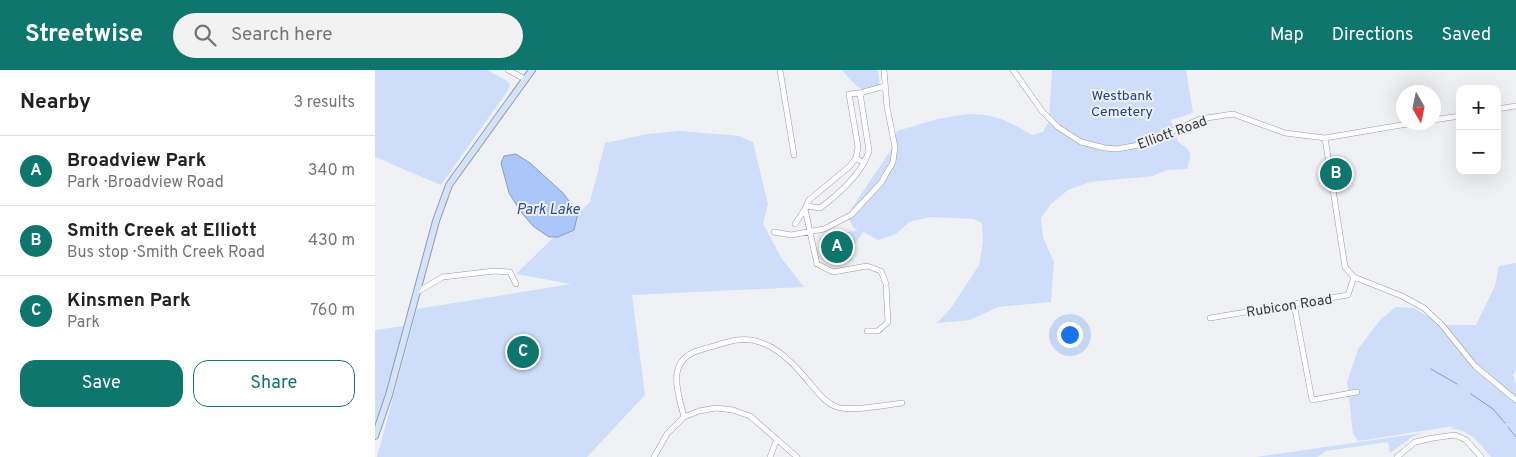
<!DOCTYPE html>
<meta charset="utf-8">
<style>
:root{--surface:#fff;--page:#f2f2f2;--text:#202124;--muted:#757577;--line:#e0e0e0;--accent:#0f766e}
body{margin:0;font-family:Overpass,sans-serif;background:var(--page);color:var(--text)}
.controls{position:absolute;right:15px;top:15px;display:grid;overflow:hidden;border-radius:10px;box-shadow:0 5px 20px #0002}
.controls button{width:45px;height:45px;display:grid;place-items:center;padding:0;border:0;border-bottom:1px solid var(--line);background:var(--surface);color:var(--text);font:25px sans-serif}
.compass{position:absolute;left:1021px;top:15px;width:45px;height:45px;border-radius:50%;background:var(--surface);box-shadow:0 5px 20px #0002;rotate:171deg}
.you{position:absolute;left:694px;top:264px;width:18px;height:18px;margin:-12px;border:4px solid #fff;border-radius:50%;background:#1a73e8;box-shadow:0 0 0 8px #1a73e833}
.badge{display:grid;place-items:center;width:32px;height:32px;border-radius:50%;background:var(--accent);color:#fff;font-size:16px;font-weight:700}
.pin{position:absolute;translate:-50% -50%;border:2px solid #fff;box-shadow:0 1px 5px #0006}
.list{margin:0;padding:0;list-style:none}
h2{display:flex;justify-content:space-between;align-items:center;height:65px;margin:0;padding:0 20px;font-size:21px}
h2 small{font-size:16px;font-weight:400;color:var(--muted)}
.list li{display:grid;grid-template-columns:32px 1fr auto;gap:15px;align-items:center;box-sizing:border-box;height:70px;padding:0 20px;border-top:1px solid var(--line)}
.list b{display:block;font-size:19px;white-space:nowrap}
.list p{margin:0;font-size:16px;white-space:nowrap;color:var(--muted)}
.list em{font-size:16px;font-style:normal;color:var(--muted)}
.actions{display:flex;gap:10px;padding:15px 20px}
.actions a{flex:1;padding:11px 0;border:1px solid var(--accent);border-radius:15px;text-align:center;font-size:18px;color:var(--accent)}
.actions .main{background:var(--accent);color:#fff}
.icon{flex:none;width:28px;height:28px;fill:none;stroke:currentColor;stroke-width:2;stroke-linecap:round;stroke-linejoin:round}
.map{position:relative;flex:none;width:1141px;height:387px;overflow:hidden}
header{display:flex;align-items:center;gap:30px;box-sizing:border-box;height:70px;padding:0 25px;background:var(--accent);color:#fff}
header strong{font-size:24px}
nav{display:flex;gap:28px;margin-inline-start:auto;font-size:18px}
.search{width:350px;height:45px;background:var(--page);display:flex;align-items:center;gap:12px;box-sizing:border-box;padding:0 18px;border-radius:28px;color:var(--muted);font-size:19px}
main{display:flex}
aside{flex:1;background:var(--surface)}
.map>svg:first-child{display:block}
.green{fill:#ceddfa}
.water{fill:#abc6f8;stroke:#899cc0}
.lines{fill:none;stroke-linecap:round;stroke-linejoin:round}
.stream{stroke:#899cc0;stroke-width:1}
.minor-casing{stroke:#999ca0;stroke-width:6}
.major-casing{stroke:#8e9bb4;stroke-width:8}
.minor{stroke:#fff;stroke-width:5}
.major{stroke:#d6e2f8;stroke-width:6}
.labels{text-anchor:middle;stroke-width:4;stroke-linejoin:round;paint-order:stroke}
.park-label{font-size:14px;fill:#21438a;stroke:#eff1f5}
.street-label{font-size:14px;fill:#3a3b3d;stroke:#eff1f5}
.water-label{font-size:15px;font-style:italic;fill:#2b4e97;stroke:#eff1f5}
</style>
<header>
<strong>Streetwise</strong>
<div class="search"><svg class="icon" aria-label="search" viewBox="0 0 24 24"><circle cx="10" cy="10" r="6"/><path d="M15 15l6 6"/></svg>Search here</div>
<nav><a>Map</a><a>Directions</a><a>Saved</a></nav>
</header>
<main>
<aside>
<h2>Nearby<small>3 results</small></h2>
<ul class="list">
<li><span class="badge">A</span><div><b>Broadview Park</b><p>Park · Broadview Road</p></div><em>340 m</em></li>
<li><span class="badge">B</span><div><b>Smith Creek at Elliott</b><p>Bus stop · Smith Creek Road</p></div><em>430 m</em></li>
<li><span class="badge">C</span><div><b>Kinsmen Park</b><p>Park</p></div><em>760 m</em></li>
</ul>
<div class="actions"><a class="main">Save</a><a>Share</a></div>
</aside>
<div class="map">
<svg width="1141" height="387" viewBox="0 0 1141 387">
<rect width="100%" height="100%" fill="#eff1f5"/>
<path class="green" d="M0,0h112l19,10 4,4 -2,6 -67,95 -66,-28z
M467,0h36l2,21c-20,4 -26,-8 -38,-21z
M677,0h134l7,43 -22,7 7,22c14,9 14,11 9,27l-20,1 -14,6 -63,6 -22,8 -17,14 -10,14 2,19 11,25 -3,40 -53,5 -28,13 -33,3 14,-15 28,-43 4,-22 -1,-20 -9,-4 -43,-2 -21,5 -13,12 -18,6 -15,-8 -13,20 2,9c-12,2 -25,6 -30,-8 -2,-5 -3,-8 -2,-13l16,-6 22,-4 -5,-3 -6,-12 44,-65 6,-19c28,-8 68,-23 97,-14 13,3 27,12 39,18l10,-3 6,-11z
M305,61l59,5 14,6 15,62 -5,20 19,35 22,28 -172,8 13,100 -58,62h-210l40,-148 154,-25 -55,-10 74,-72 15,-59 43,-9z
M1141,193v107l-3,4 3,12v71h-25c-11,-13 -22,-29 -41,-28l6,-2h-8l-90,14 -5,-8 -6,-51 11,-33 22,-29 16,-13 18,1 28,17h34l19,-39 4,-20z
M29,256l-9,41 -20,63v-100z
M1047,363l-10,4 -22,16 -2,-11 -62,9 -9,6h-61z"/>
<path class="water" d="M141,84l14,9 33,30 15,20 -4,17 -16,7h-9l-16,-11 -12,-14 -12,-19 -8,-30 3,-7z"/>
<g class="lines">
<path class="stream" d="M1056,299l26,15
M1096,324l22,15 12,14
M1133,357l8,10"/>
<defs>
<path id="minor" d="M133,0l17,9
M405,0l14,85
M638,0l29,41 16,16 23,15 24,6 12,1 27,-5 56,-25 33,-5 52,19 40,5 94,-16
M485,23l9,58 -5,12
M1122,39l19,-3
M1058,50l27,-4
M950,68l20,129 9,10 48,19 22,12 18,17 33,41 41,34
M481,88l-6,8 -41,34 -4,9 12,55 16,8 34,-6 14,5 5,13 2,38 -10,9h-11
M432,136l13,2c16,-12 34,-28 44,-45l-8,-5 2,-11 -9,-53 11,-1 25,-7
M420,154l10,-15
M399,162l17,3 33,-6 27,-14 30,-32 12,-21 2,-15 -8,-40 -3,-37
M42,222l26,-15 51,-6 16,1 6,12
M919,234l18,96 45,-8
M835,248l138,-23 6,-18
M309,347c-6,-25 -19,-57 16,-67 12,-3 25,-8 37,-10 31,-4 54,20 72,42 8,9 16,21 28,25 13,5 50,-2 65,-4
M279,387l13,-23 17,-17 15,-6 17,-3 17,2 17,6 47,41
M395,387l7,-18
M1022,387l18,-15 18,-4 22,-3 11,5 15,17"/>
<path id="major" d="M0,366l14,-41 47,-174 13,-36 83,-115"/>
</defs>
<use href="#minor" class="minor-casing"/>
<use href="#major" class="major-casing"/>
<use href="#minor" class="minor"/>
<use href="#major" class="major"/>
</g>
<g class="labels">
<g class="park-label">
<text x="747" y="30">Westbank<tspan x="747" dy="16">Cemetery</tspan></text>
</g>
<g class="street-label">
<text transform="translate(797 62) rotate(-20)" y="5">Elliott Road</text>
<text transform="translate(914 235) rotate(-9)" y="5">Rubicon Road</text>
</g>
<g class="water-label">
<text x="173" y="144">Park Lake</text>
</g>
</g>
</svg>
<div class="controls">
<button>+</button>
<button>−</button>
</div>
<svg class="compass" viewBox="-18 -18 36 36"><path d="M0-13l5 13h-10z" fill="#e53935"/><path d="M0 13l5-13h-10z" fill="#757577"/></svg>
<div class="you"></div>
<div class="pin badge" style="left:462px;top:177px">A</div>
<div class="pin badge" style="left:961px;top:104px">B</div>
<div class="pin badge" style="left:148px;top:282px">C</div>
</div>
</main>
